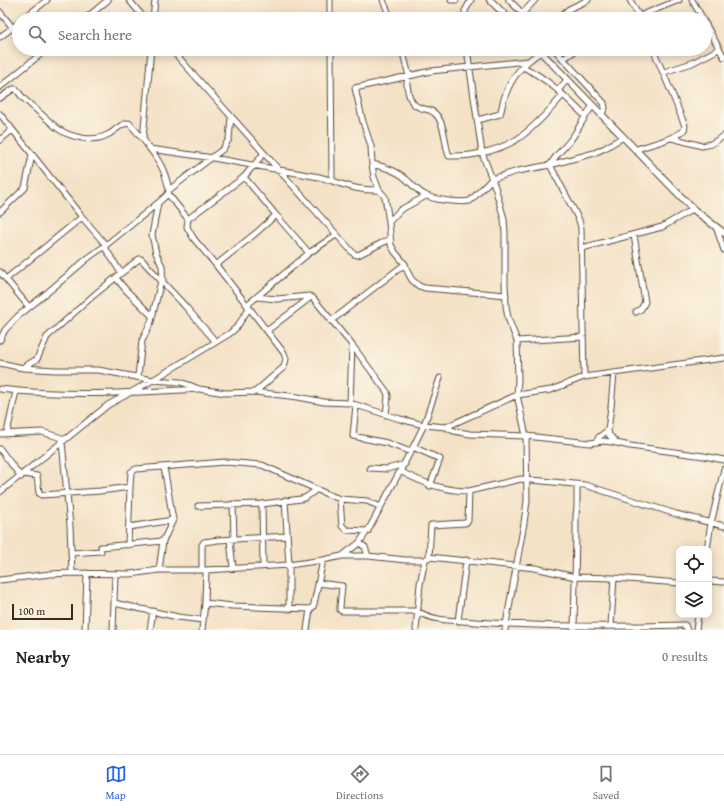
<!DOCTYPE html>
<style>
:root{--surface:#fff;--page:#f6f6f6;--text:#202124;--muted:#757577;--line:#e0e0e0;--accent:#2563eb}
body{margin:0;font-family:"Gentium Book Plus",serif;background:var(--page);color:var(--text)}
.controls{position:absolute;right:12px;bottom:12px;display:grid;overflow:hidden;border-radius:8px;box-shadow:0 2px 10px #0003}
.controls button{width:36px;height:36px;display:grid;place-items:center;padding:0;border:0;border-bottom:1px solid var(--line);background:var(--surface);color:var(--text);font:20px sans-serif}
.scale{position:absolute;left:12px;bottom:10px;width:61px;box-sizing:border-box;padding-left:4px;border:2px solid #3b2a1e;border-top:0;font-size:11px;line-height:14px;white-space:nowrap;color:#3b2a1e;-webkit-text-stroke:3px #fcf5e5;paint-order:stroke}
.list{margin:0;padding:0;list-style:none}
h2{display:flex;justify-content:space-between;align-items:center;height:52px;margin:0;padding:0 16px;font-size:17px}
h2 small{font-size:13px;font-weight:400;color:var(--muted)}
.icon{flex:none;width:22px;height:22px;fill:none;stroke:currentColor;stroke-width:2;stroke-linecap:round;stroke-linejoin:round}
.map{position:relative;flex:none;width:724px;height:630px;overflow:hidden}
.search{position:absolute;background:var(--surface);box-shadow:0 2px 10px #0003;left:12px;right:12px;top:12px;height:44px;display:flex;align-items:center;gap:10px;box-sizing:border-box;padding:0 14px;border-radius:22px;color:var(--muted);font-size:15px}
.sheet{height:124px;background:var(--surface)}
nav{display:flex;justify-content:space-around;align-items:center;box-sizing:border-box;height:56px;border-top:1px solid var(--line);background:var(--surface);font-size:11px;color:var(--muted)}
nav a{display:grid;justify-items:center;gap:2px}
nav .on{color:var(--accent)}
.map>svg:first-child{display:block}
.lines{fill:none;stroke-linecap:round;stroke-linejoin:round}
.minor-casing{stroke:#574637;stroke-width:7}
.tertiary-casing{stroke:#574637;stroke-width:8}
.minor{stroke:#fff;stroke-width:5}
.tertiary{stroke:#fff;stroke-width:6}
</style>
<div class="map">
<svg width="724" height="630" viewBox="0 0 724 630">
<rect width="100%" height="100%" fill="#fcf5e5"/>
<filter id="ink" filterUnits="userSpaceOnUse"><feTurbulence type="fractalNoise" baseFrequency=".025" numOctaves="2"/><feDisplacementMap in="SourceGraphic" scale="8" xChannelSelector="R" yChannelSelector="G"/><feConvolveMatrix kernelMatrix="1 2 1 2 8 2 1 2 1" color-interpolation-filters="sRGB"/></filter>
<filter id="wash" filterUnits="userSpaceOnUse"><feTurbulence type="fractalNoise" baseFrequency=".012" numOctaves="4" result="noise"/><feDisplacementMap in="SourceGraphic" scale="16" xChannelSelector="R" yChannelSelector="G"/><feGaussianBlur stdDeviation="0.9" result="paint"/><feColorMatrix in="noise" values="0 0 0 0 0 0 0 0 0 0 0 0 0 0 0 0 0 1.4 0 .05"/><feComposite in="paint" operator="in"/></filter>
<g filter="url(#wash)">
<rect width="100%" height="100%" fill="#f4e2c7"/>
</g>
<g filter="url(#ink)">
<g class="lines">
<defs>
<path id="minor" d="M129,0l16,19
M330,0v19
M383,0l8,19
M451,0h5
M509,0l19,19
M630,0l10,18
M692,0l11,19
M0,12l13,16
M523,13l12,-13
M23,19l24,-19
M85,19l23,-19
M153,19l2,-19
M465,19v-8l6,-11
M557,19l12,-10 19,-9
M632,19l47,-19
M705,23l19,34
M0,37l19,-14
M151,49l-8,90c14,20 21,26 26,51
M171,49l183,205 4,1 32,-16
M331,49l1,131
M402,49l7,27c-3,6 -2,9 -1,15 5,25 21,12 30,26 8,12 6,26 11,39 22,1 48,-5 67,-16 15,-10 35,-31 47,-45
M467,49l15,104 13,34 9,32 1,14v51l1,22 2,12 9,23 1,38 -1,16 9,41 1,65 -3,22 -19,107
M554,49l50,54 1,5 -4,7
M563,59l15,-10
M523,67c24,11 43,30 62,49
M664,72l28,-9 27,-14
M0,87l47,-38
M558,90l9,-10
M0,98l13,-9h3l7,9 34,30c12,9 36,15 50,7 8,-3 13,-12 22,-12l14,16
M0,114l82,103 24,28
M478,120l22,-6c2,-5 2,-10 4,-15 6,-20 19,-36 37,-47
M672,138l30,8 9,-2 13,-8
M0,140l12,-10
M150,149l63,9 106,19c23,6 35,14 60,13
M635,150c15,-6 38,-10 49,-20l1,-4 -12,-30 -20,-47
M372,164c12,3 24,6 34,15 6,5 11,12 19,16 9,5 35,8 45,6l22,-22 26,-8 32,-6 44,-12 11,-5 18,-11
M550,165l29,55 2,8 3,149
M550,165c6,-10 11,-14 18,-22 10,-11 15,-26 25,-37
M168,194l20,25 -1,8 7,12 22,26 68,88 2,6 -2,8 -29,25
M426,196l-26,14 -11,12 2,23 4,7 10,12 3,9 4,7 7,6 6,2 81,7
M158,203l-6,32 4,18 6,13 1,17
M0,212l25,-24 7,-33
M276,215l33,38
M188,219l56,-42 20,-24
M389,222l-4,-25 -6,-7 -5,-13 -2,-13 -1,-18 -8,-24 -8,-34 76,-17 97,-10
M716,227l8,23
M634,235l11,67 -4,7 -5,3
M104,246l17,27
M582,248l80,-21 31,-18
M216,265l40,-32 20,-18 -32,-38
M0,272l29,35
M116,278l10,12 26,26
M6,279l76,-62
M257,297l20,2 32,-3 4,2 39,47 35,47 1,4 -2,19
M247,305l62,-52 27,-18
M331,321l74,-57
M268,330l43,-33
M0,340l5,-10 12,-13 31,-25 40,-34 18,-13 52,-42 10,-9 1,-4 54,-41 6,-10 2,-22
M517,341l66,-4
M0,363l23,5 32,2h43l55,10 76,-46 8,-7 12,-19
M24,367l13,-8 10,-22 9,-8 38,-34 45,-36h2l44,47 31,36
M614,373l-3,34 -3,23 1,5 7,7
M138,376l4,-35 9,-19 10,-41
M0,389c66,8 132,4 199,0
M350,403l2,-58
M356,405l-3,31 34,7 24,9
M446,427l71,-32 34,-5 33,-13 140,-19
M7,433l9,-42
M0,434l42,-2 23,7
M62,442l8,84 2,47
M596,442l3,-5 9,-7
M413,447l27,12 -10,27
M0,449l21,28
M370,468l17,1 18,-5
M400,471c22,12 44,20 69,20l52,-12 64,6 91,29 48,12
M23,474l14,2 2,17 3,2 58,-4 30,-4 -2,58
M130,487l1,-15 5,-3 89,-7 37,3 65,29 13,5 27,2 14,6
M0,492l108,-87 45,-25 27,2 9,3 10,4 27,4 29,-1 43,5 26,5 26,1 50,16 24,6 22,2 8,4 16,3 56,2 64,7 13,-2 9,1 18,4 74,10 20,4
M340,499l2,27 5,4 21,1
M285,500l4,65v44
M233,504l1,35
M262,504l1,62
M198,506l64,-2 39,-5 4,-1 11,-8
M129,527l44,-7
M230,540l3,28
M359,543l6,4 3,9
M101,547l62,-6
M707,549l4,-26 13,-54
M71,553l30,-2
M342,556l17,-13 11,-16 43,-80 11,-22 16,-47
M429,557l2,-32 34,-2 3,-2 1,-30
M202,569v-24l2,-3 14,-2 69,-4
M159,570l4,-29 10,-21 -9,-53
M0,580l50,-6 22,-1 58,1 29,-4h47l83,-5 34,-5 19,-4h26l38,4h19l4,-3 106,11 40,9 39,1 65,5
M709,581l15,1
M318,583l24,3 -2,21v3l2,1h75c17,11 40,9 59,11 69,5 138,5 207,3h2l2,5
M114,603l64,14 25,3
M205,603l27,3 78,3 3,-2 1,-3 9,-44
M458,621l8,-61
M611,625l3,-47
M85,630l2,-57
M113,630l2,-56
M150,630l3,-19
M202,630l3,-27 1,-33
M307,630l3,-21
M416,630l4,-46 5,-24
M574,630l2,-97v-18l1,-8v-22
M696,630l2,-15"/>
<path id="tertiary" d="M490,0l19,19
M538,49l155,160 31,24"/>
</defs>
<use href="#minor" class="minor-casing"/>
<use href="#tertiary" class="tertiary-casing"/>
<use href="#minor" class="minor"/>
<use href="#tertiary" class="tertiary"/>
</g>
</g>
</svg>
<div class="controls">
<button><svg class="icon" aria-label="locate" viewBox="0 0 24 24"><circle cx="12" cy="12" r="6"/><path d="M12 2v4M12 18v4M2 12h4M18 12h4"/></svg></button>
<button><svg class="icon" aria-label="layers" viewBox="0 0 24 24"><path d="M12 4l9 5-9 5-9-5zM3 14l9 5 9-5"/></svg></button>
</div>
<div class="scale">100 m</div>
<div class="search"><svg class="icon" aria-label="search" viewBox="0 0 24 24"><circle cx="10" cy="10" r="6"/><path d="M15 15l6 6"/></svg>Search here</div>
</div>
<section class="sheet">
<h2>Nearby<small>0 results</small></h2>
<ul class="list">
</ul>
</section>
<nav>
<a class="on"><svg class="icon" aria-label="map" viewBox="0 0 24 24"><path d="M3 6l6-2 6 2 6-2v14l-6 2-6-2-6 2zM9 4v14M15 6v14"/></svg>Map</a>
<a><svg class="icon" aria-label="directions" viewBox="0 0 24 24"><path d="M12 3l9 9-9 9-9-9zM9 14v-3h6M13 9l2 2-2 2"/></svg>Directions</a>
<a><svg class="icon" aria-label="saved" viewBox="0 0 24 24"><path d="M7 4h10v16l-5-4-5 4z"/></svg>Saved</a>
</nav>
